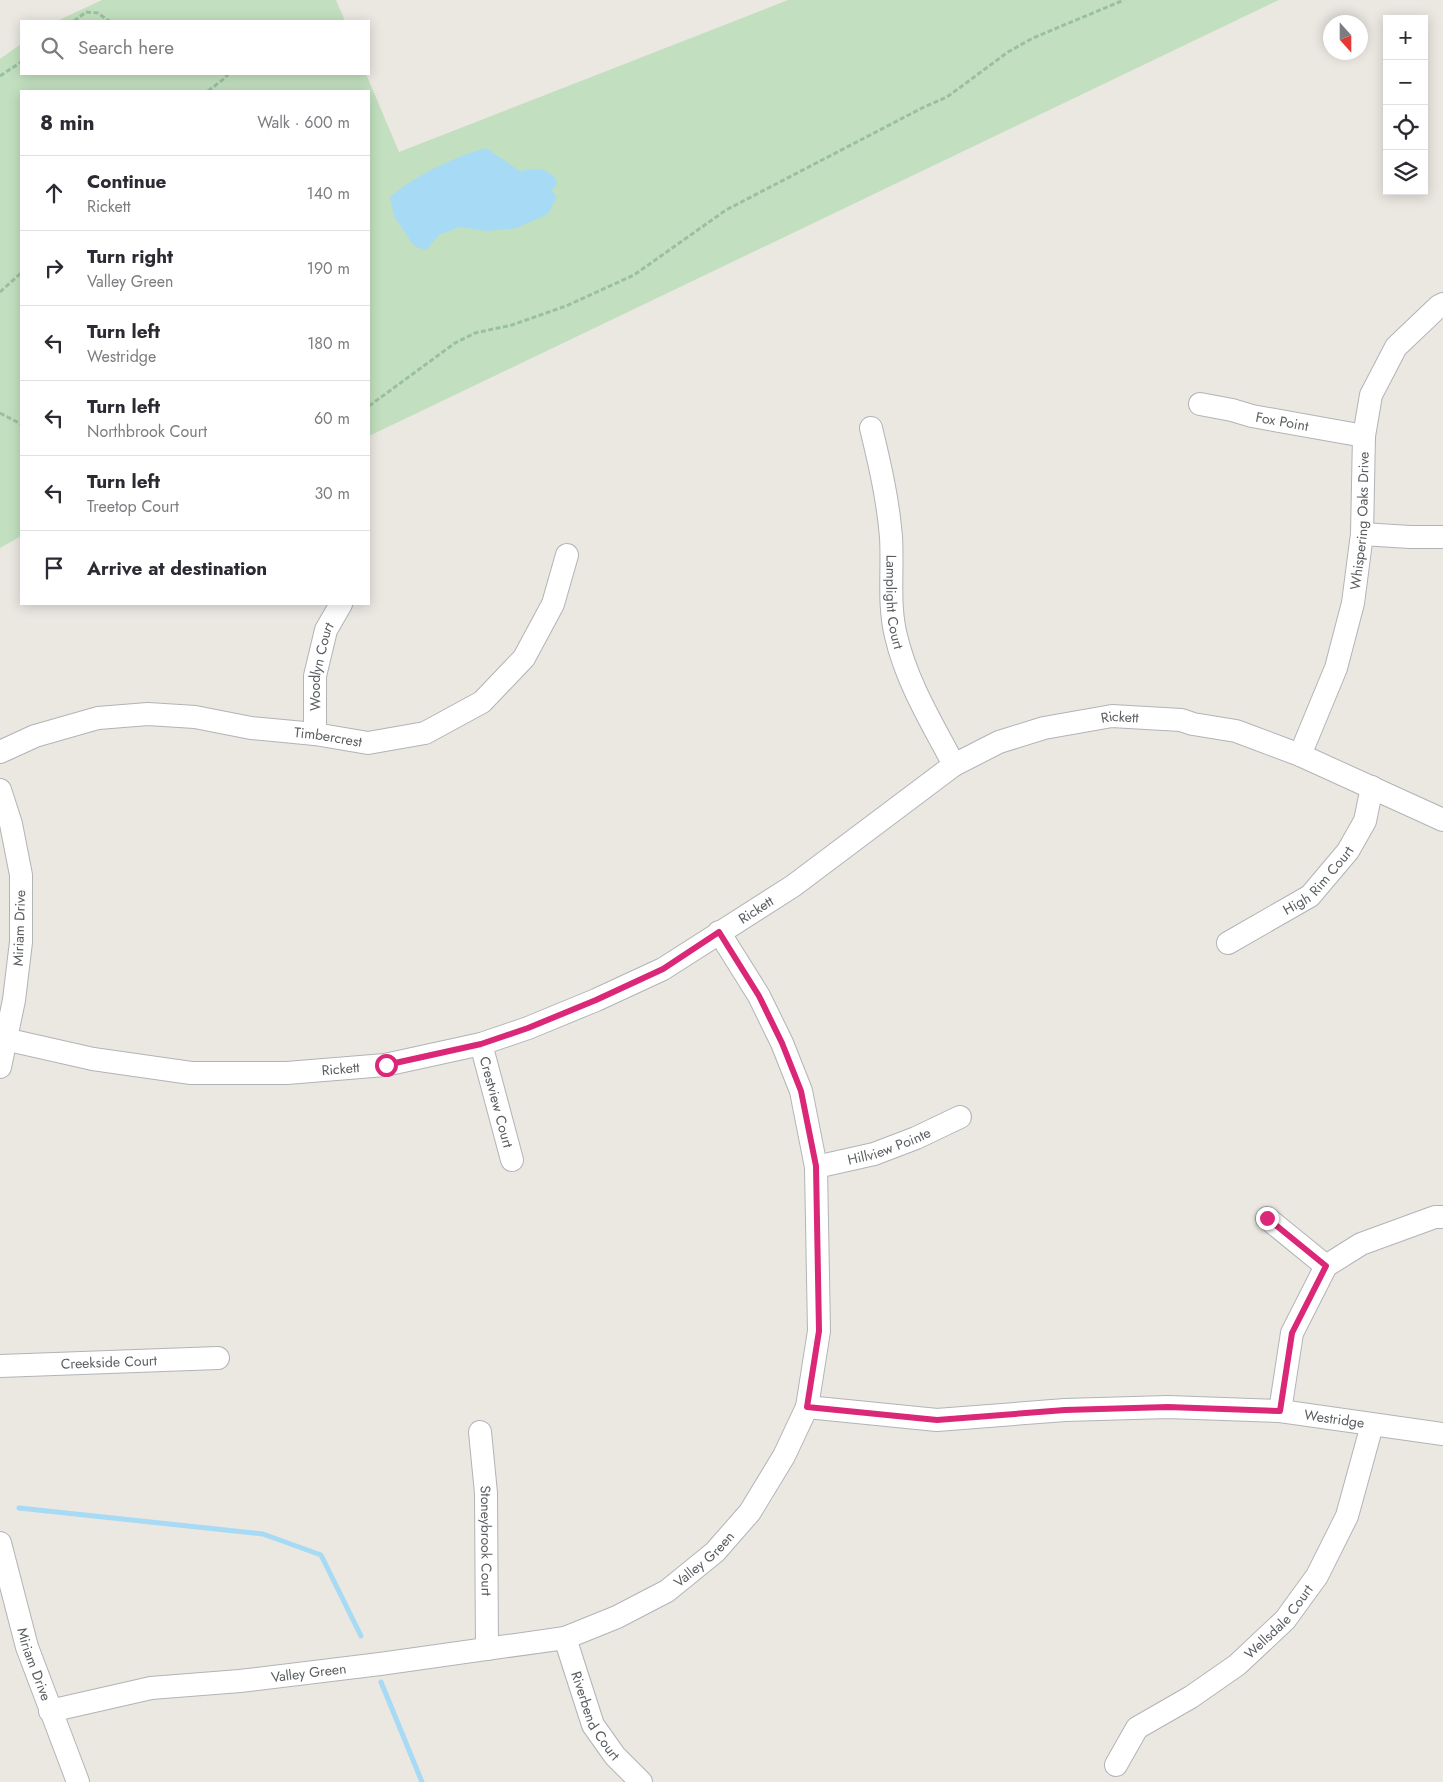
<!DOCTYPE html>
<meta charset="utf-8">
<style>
:root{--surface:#fff;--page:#f2f2f3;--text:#2b2b33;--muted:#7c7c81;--line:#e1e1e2}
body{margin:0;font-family:Jost,sans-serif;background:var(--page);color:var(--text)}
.controls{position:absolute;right:15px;top:15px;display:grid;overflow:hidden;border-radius:0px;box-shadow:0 2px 12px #0003}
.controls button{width:45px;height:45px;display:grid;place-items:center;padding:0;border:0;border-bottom:1px solid var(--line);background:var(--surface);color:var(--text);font:25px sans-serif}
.compass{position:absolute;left:1323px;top:15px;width:45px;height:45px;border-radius:50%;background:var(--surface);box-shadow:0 2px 12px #0003;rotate:159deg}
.stop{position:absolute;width:15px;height:15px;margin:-11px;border:4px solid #db2777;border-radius:50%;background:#fff}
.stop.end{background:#db2777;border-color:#fff;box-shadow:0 1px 5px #0008}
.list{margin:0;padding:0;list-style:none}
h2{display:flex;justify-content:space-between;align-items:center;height:65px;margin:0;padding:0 20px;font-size:21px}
h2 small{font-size:16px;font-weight:400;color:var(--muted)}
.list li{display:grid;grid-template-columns:32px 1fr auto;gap:15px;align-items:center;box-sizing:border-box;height:75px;padding:0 20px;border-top:1px solid var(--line)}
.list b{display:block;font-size:19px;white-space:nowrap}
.list p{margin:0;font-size:16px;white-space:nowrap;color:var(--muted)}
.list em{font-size:16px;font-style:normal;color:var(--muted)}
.icon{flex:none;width:28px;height:28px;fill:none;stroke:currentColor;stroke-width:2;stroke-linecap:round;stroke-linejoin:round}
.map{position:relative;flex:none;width:1443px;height:1782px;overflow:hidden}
.search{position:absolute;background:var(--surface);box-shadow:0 2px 12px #0003;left:20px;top:20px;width:350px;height:55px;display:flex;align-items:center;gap:12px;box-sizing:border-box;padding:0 18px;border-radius:0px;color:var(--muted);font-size:19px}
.panel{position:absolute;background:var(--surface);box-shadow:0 2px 12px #0003;left:20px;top:90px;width:350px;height:515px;border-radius:0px}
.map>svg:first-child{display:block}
.green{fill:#c2e0bf}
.water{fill:#a6daf5}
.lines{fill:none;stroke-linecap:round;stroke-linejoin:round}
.stream{stroke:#a6daf5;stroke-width:5}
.minor-casing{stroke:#b1b4b7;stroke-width:24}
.path{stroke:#9ac0a1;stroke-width:3;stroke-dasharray:5 2.5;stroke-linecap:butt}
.minor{stroke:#fff;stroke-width:22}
.route{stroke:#db2777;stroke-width:6}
.labels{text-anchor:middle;stroke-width:5;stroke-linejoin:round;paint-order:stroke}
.street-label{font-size:14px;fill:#595d60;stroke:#fff}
</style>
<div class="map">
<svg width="1443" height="1782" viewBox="0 0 1443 1782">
<rect width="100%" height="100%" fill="#ebe7e1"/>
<path class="green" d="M102,0h234l9,21h-288z
M788,0h491l-910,436v-345h-348v445l-21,12v-489l21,-15v30h345l33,78z"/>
<path class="water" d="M486,148l34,23c17,-2 26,-5 37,10l-2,6 -4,3 6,7 -9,17 -31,14 -30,3 -28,-4 -20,8 -13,15 -12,-4 -20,-30 -4,-19c26,-22 64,-40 96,-49z"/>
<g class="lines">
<path class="stream" d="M19,1508l244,26 58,21 40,81
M381,1682l41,100"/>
<defs>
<g id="minor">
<path id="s1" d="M1200,404l32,6 20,6 112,20"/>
<path id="s2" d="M871,428c9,37 17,72 20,109 2,33 -3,67 5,99 11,47 36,87 58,129"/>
<path d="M1362,534l48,3h33"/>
<path id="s3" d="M315,734v-58l11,-46 15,-26"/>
<path id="s4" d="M0,752l35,-16 63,-18 50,-4 47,3 56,11 64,6 53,9 57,-10 57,-31 42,-44 29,-54 14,-49"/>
<path id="s5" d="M1300,755l36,-87 17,-65 9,-69 2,-98 7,-41 25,-48 43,-41 4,-2"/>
<path d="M0,790l11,34 10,51v67l-7,58 -14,67"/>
<path id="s6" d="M1228,943l82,-47 38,-45 17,-30 7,-34"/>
<path id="s7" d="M0,1038l93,21 98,14h96l98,-8 96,-21 47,-16 68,-28 67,-31 130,-83 161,-121 45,-23 45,-14 68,-12 69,4 12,4 43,7 64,24 143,65"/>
<path id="s8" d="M481,1044l31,116"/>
<path id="s9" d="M816,1167l58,-13 42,-16 44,-21"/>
<path d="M1267,1218l59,48"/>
<path id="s10" d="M0,1366l218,-8"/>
<path id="s11" d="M807,1407l130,13 128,-10 103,-3 112,4 163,23"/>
<path d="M1280,1411l12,-78 34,-67 35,-22 74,-27h8"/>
<path id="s12" d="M480,1432l6,61 1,156"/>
<path id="s13" d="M0,1543l27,104 51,135"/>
<path id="s14" d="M565,1638l28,87 22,31 26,26"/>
<path id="s15" d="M50,1711l101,-23 89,-7 140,-17 185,-26 52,-21 50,-26 48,-39 35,-40 34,-56 23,-49 12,-76 -3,-164 -15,-76 -19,-48 -23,-47 -40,-64"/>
<path id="s16" d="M1116,1765l21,-37 54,-31 46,-32 48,-45 32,-44 30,-60 25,-91"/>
</g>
</defs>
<use href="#minor" class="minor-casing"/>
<path class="path" d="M74,21l12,-9 12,1 11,8
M0,76l21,-14
M208,91l17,-13 3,-4
M0,292l21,-19
M369,406l86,-63 20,-10 37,-8 54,-19 68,-31 92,-65 196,-102 25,-11 61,-45 25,-14 91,-38
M0,413l21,11"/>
<use href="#minor" class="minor"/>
</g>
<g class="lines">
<path class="route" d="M386,1065l95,-21 47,-16 68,-28 67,-31 56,-37 40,64 23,47 19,48 15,75 3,165 -12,76 130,13 128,-10 103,-3 112,4 12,-78 34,-67 -59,-48"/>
</g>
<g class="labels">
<g class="street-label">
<text dy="5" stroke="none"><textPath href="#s1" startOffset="84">Fox Point</textPath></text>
<text dy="5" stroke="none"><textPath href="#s5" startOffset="244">Whispering Oaks Drive</textPath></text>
<text dy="5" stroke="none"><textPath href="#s2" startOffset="176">Lamplight Court</textPath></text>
<text dy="5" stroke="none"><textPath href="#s3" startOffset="68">Woodlyn Court</textPath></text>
<text dy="5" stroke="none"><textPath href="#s7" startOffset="1214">Rickett</textPath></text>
<text dy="5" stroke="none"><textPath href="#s4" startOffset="336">Timbercrest</textPath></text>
<text dy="5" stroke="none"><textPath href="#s6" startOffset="111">High Rim Court</textPath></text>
<text dy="5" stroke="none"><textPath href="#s7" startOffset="794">Rickett</textPath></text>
<text transform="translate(19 928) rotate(-88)" y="5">Miriam Drive</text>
<text dy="5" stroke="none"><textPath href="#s7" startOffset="344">Rickett</textPath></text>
<text dy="5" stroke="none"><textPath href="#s8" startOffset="60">Crestview Court</textPath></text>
<text dy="5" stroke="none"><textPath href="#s9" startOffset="76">Hillview Pointe</textPath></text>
<text dy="5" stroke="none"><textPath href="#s10" startOffset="109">Creekside Court</textPath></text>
<text dy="5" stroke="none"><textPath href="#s11" startOffset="529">Westridge</textPath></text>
<text dy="5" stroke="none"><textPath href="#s12" startOffset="109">Stoneybrook Court</textPath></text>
<text dy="5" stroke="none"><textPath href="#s15" startOffset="682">Valley Green</textPath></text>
<text dy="5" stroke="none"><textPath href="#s16" startOffset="221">Wellsdale Court</textPath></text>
<text dy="5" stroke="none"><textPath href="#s13" startOffset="126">Miriam Drive</textPath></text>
<text dy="5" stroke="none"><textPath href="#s15" startOffset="262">Valley Green</textPath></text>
<text dy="5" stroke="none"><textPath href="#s14" startOffset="84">Riverbend Court</textPath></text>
</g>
</g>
</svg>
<div class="controls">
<button>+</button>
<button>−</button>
<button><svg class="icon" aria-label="locate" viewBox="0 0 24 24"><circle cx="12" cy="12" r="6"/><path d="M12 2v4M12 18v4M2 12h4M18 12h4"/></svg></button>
<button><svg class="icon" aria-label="layers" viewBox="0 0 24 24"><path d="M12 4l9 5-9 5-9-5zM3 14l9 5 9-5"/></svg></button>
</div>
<svg class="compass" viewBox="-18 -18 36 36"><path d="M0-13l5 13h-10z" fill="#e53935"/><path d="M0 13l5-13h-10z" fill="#7c7c81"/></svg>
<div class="stop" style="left:386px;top:1065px"></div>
<div class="stop end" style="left:1267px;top:1218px"></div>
<div class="search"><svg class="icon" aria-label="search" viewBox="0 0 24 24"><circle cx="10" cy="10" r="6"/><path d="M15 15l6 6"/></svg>Search here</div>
<section class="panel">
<h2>8 min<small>Walk · 600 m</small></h2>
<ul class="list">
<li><svg class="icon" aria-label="ahead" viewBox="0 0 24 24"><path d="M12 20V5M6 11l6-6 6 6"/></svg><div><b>Continue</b><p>Rickett</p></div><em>140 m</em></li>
<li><svg class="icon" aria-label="right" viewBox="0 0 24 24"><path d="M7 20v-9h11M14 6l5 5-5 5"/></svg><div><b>Turn right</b><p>Valley Green</p></div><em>190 m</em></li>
<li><svg class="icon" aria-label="left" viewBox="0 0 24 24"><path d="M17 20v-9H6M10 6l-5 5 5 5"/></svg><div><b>Turn left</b><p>Westridge</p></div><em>180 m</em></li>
<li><svg class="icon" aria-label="left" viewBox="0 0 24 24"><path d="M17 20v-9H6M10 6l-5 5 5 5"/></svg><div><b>Turn left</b><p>Northbrook Court</p></div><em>60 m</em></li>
<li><svg class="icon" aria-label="left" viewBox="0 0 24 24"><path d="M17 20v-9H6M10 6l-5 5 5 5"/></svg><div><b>Turn left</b><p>Treetop Court</p></div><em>30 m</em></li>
<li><svg class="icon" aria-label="arrive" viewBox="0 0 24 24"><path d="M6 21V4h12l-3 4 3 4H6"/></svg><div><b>Arrive at destination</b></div></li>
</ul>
</section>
</div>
